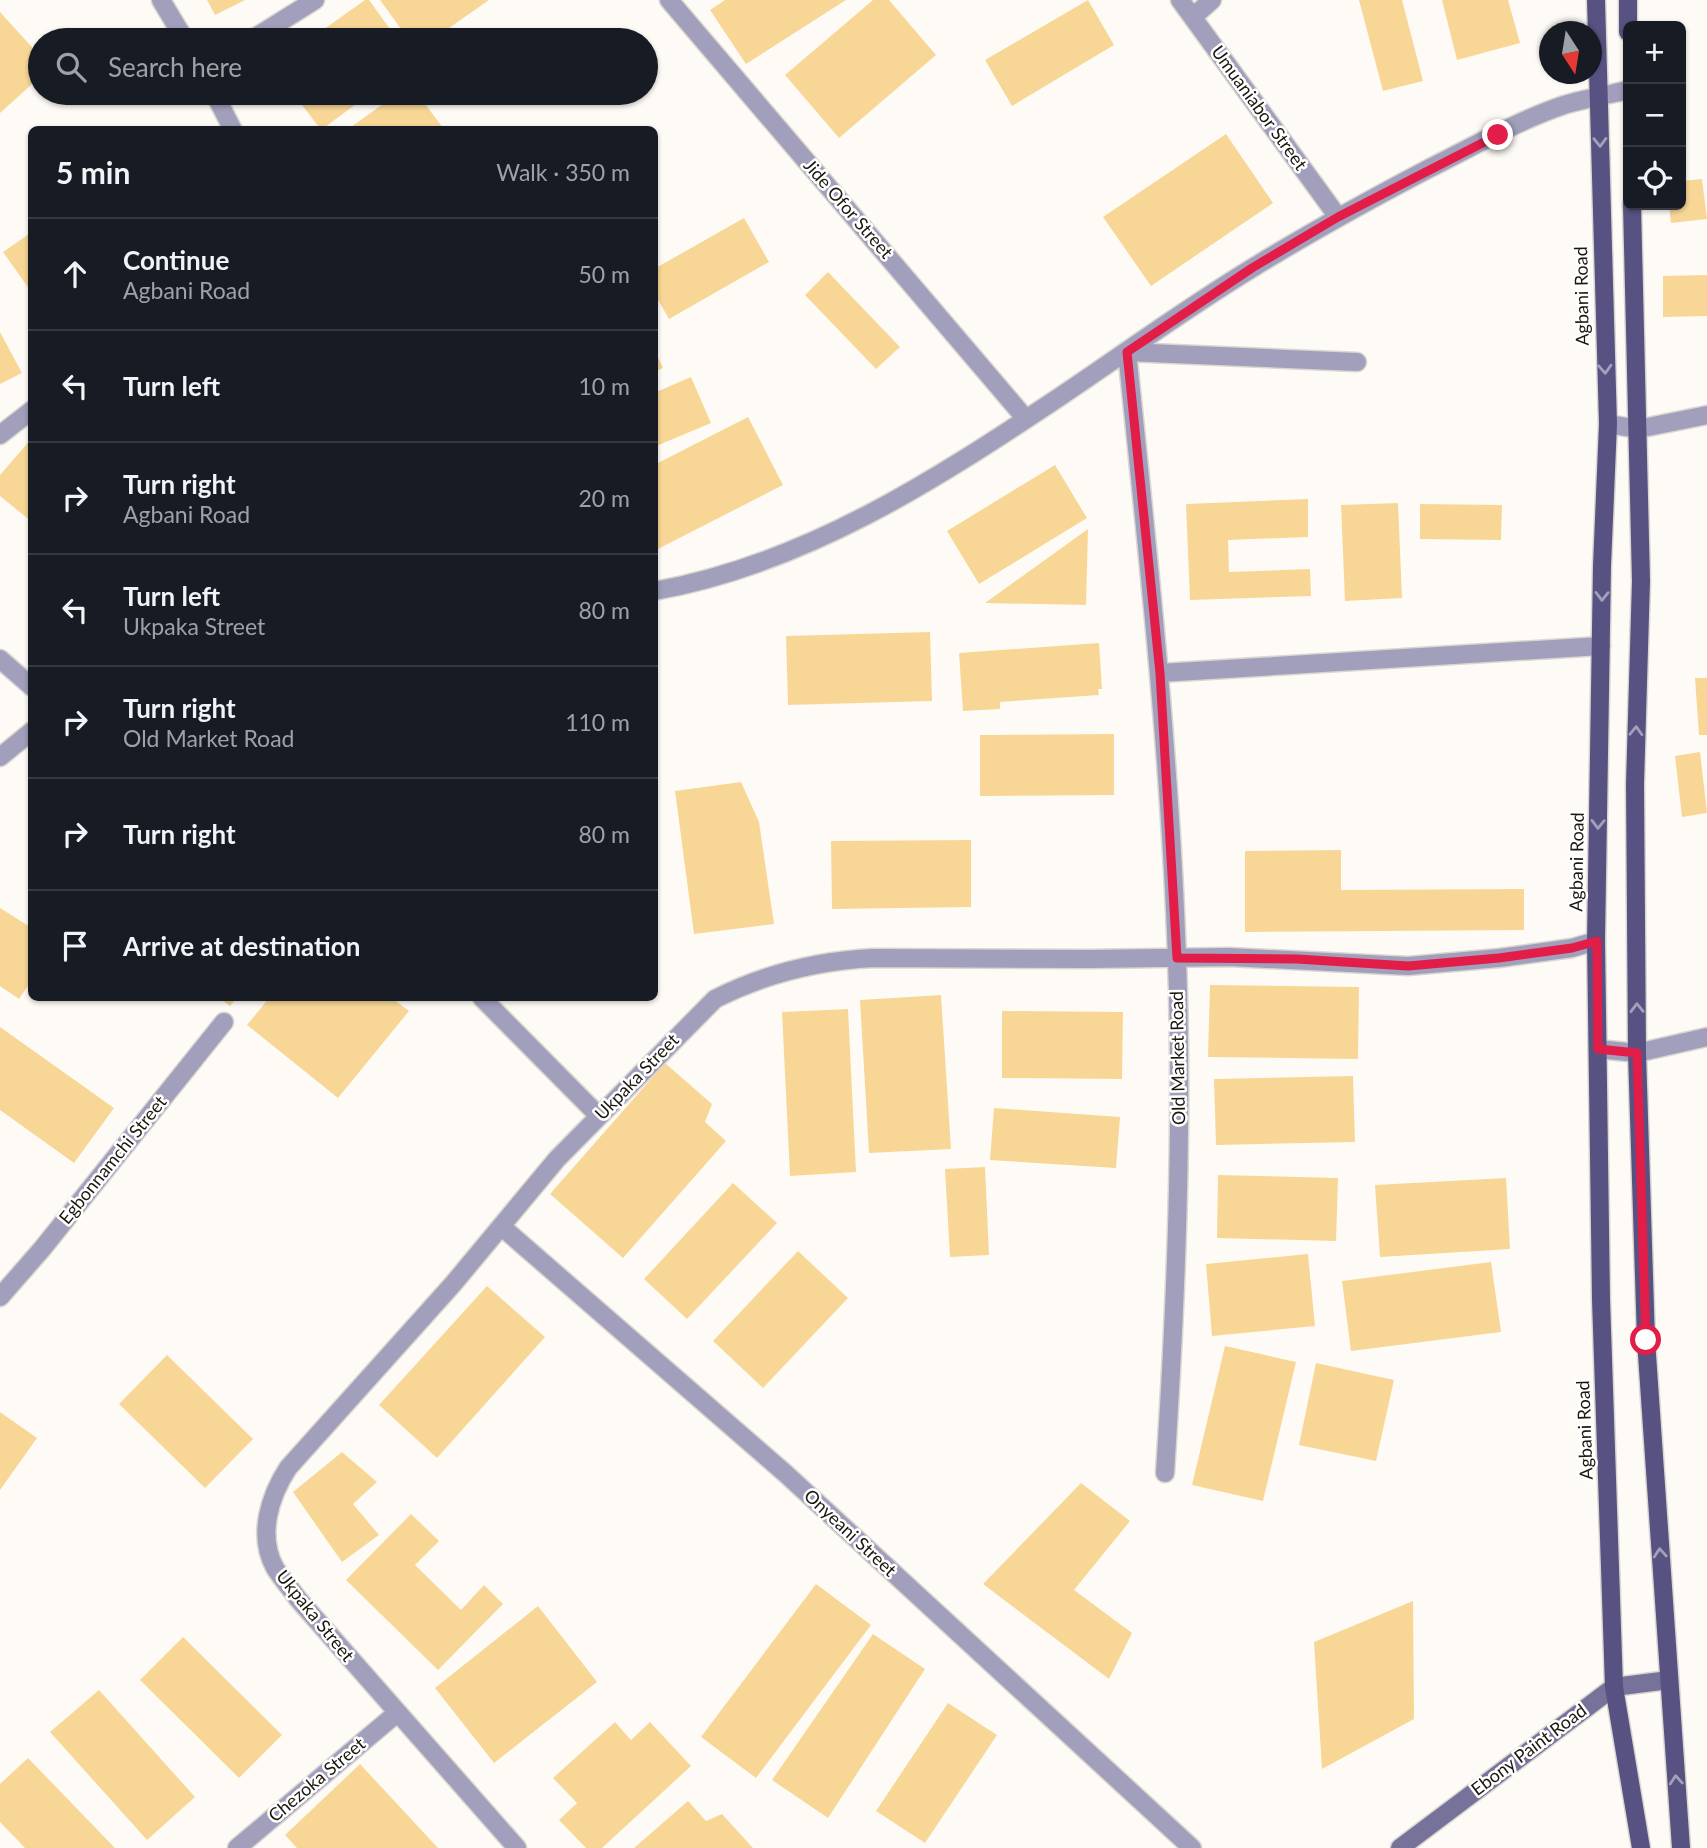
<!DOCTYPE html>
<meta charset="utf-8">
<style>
:root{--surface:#171b24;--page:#20242c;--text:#f1f3f6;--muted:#9ea1a6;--line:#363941}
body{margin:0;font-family:Lato,sans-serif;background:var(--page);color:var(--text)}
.controls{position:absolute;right:21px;top:21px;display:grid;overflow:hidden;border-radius:10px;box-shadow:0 2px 5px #0004}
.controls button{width:63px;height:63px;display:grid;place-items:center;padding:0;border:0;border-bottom:2px solid var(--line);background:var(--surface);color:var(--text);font:35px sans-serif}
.compass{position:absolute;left:1539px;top:21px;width:63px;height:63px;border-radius:50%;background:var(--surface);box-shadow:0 2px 5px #0004;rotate:168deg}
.stop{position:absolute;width:21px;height:21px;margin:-16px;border:5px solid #e11d48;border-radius:50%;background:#fff}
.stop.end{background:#e11d48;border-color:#fff;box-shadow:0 2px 7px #0008}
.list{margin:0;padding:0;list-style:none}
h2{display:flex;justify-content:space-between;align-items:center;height:91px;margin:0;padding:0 28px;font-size:30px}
h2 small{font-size:23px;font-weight:400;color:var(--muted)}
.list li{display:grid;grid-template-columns:46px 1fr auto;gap:21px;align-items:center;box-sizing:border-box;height:112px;padding:0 28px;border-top:2px solid var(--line)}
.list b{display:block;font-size:26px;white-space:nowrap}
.list p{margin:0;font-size:23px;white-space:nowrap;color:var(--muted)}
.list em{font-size:23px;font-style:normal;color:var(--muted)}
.icon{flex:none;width:38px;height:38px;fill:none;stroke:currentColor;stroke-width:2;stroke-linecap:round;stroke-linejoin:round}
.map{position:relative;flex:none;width:1707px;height:1848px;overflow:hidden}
.search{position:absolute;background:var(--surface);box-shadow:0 2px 5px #0004;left:28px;top:28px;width:630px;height:77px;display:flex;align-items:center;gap:18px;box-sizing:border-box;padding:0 24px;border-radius:38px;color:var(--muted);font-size:26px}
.panel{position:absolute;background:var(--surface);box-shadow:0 2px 5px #0004;left:28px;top:126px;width:630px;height:875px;border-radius:10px}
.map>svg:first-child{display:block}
.building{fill:#f8d796}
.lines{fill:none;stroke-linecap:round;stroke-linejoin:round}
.lane-casing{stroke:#dad7d1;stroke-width:21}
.street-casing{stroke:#dad7d1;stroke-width:21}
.secondary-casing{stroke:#dad7d1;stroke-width:21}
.primary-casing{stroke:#dad7d1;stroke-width:21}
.lane{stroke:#a19fbb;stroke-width:18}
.street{stroke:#a19fbb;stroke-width:18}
.secondary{stroke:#76729a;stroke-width:18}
.primary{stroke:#585282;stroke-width:18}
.oneway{stroke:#a3a0ba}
.route{stroke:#e11d48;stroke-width:9}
.labels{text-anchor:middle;stroke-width:5;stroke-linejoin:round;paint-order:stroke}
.street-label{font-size:18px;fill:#1c170e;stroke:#fff}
</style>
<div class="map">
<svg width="1707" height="1848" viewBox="0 0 1707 1848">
<rect width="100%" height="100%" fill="#fefbf6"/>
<path class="building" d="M207,0h38l-30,15z
M365,0h4l29,40h-82l-3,-3z
M380,0h109l-57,40h-23z
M725,0h121l-100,64 -36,-54z
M873,0h16l47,55 -97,83 -54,-63z
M1088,0l26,45 -102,61 -27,-46z
M1359,0h43l21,81 -40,10z
M1442,0h66l12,43 -63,17z
M0,12l40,44v21l-40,36z
M293,93h78l-50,37z
M398,93h19l26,35 -96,2z
M1226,134l47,69 -122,83 -48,-69z
M1702,179l5,40 -36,4 -2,-18h12v-24z
M744,218l25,44 -100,57 -15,-26v-24z
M32,232v61l-29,-41z
M828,272l72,75 -24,22 -71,-74z
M1707,275v41l-44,1v-41z
M0,332l22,41 -22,11z
M654,349l9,19 -9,4z
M691,377l20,46 -57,24v-54z
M748,417l35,68 -129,66v-86z
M32,438v84l-32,-26v-21z
M1055,465l32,53 -108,66 -32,-53z
M1308,499v38l-80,3 1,32 81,-3 1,27 -121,4 -4,-96z
M1398,503l4,95 -57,3 -4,-96z
M1420,504l82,1 -1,35 -81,-1z
M1088,529l-2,76 -101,-2z
M930,632l2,69 -144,4 -2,-69z
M1099,643l3,46h-4l1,6 -99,7v7l-37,2 -4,-58z
M1695,678h12v57h-8z
M1114,734v61l-134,1v-61z
M1700,752l7,61 -25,4 -7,-61z
M741,782l18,40 15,102 -80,10 -19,-143z
M971,840v67l-139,2 -1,-68z
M1341,850v40l183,-1v41l-279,2v-81z
M0,908l32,20v52l-13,19 -19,-13z
M1210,985l149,2 -1,72 -150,-2z
M941,995l10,154 -82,4 -9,-153z
M219,998h18l-7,8z
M269,998h123l17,13 -71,87 -91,-73z
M848,1009l8,163 -66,4 -8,-164z
M1002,1011l121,1 -1,67 -120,-1z
M0,1027l114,81 -40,55 -74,-53z
M665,1063l47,41 -7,18 21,19 -103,117 -73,-64z
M1353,1076l2,66 -139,3 -2,-66z
M994,1108l126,9 -4,51 -126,-8z
M985,1167l4,88 -39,2 -5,-88z
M1218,1175l120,3 -2,63 -119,-3z
M1506,1178l4,71 -130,8 -5,-72z
M733,1183l44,40 -90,96 -43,-40z
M798,1251l50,47 -85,90 -50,-47z
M1308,1254l7,72 -103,10 -6,-72z
M1491,1262l10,70 -150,19 -9,-70z
M487,1286l58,51 -108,121 -58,-53z
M1225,1346l71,16 -33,139 -71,-16z
M167,1355l86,84 -48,49 -86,-84z
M1316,1363l78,17 -18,81 -77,-16z
M0,1412l37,26 -37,52z
M342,1452l35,30 -24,22 26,31 -37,27 -49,-70z
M1081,1483l49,38 -56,69 58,43 -23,46 -126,-95z
M411,1514l28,27 -24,24 46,45 23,-25 19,19 -65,66 -92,-90z
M816,1584l55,41 -115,153 -55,-41z
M1413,1601l1,118 -92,50 -8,-127z
M538,1606l59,76 -103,81 -59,-75z
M873,1634l52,35 -97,149 -56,-38z
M183,1637l99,98 -43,43 -99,-98z
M99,1690l96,107 -48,43 -97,-108z
M948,1703l49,32 -72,108 -49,-32z
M615,1722l16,18 19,-18 41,44 -89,82h-16l-27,-28 18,-17 -24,-25z
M28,1758l87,90h-90l-25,-26v-38z
M360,1764l78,84h-141l-12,-13z
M688,1801l18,20 16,-7 31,34h-119z"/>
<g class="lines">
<defs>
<path id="lane" d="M1193,17l19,-17
M1160,673l441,-27"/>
<path id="street" d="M161,0l24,40
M669,0l357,419
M1180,0l158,217
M251,40l64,-40
M214,93l19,37
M1608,424l30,5 69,-14
M0,435l32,-25
M654,591c152,-27 281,-111 407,-195 64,-43 127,-89 193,-129 57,-35 115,-67 174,-98 44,-22 89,-48 136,-64 20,-6 43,-10 64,-15
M0,659l32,28
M0,757l32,-26
M482,998l117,118
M1598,1049l39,4 70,-16
M502,1227l284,247 406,374
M0,1297l42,-48 182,-227
M1165,1473c11,-171 18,-343 12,-514 -7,-203 -29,-405 -50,-607l230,10
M237,1848l160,-135
M517,1848l-219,-249c-7,-10 -16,-20 -23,-31 -18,-33 -5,-72 13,-100l165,-184 104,-125 158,-160c51,-26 102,-38 158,-41l217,1 139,-2 179,9 91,-8 73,-10 24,-7"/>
<path id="secondary" d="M1400,1848l214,-161 55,-7"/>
<path id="primary" d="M1596,0l12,424 -6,142 -6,375 5,358 13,388 27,161
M1628,0v32
M1632,205l9,376 -6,203 2,269 9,287 35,508"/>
</defs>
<use href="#lane" class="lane-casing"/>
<use href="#street" class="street-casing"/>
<use href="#secondary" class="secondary-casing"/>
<use href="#primary" class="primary-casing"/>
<use href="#lane" class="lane"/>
<use href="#street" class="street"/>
<use href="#secondary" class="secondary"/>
<use href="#primary" class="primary"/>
</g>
<defs><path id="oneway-chevron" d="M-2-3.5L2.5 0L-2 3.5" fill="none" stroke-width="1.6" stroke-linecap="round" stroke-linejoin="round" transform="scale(1.75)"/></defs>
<g class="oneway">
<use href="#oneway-chevron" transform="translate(1600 142) rotate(89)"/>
<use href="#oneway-chevron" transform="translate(1605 369) rotate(87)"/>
<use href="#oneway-chevron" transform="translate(1602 596) rotate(91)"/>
<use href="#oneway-chevron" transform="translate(1636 731) rotate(-88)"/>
<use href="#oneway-chevron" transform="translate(1598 824) rotate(91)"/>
<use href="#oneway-chevron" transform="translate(1637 1008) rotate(-91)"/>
<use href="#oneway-chevron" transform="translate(1660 1553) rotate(-94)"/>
<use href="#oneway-chevron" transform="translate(1676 1780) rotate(-94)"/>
</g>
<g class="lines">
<path class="route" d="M1498,135l-160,82 -86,51 -125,84 33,321 17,285 120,1 111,7 91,-8 73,-10 25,-7 1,108 39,4 9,287"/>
</g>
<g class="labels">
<g class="street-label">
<text transform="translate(1259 108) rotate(54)" y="6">Umuaniabor Street</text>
<text transform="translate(848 209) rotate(49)" y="6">Jide Ofor Street</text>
<text transform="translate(1582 296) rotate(-91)" y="6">Agbani Road</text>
<text transform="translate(1577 862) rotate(-89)" y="6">Agbani Road</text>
<text transform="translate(1178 1058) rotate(-91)" y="6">Old Market Road</text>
<text transform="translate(637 1077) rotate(-46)" y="6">Ukpaka Street</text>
<text transform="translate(113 1160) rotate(-51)" y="6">Egbonnamchi Street</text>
<text transform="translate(1585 1430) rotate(-92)" y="6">Agbani Road</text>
<text transform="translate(850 1533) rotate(43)" y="6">Onyeani Street</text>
<text transform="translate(315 1616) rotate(51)" y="6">Ukpaka Street</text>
<text transform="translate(1529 1750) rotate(-37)" y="6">Ebony Paint Road</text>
<text transform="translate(317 1780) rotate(-40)" y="6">Chezoka Street</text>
</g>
</g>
</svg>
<div class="controls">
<button>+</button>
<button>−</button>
<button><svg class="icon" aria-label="locate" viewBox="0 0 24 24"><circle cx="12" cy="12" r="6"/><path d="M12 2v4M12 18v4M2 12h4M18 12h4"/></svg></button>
</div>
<svg class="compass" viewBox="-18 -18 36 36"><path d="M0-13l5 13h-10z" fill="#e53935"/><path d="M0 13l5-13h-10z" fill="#9ea1a6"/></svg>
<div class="stop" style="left:1646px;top:1340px"></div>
<div class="stop end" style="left:1498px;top:135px"></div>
<div class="search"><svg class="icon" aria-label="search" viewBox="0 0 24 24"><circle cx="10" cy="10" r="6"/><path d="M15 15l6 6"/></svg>Search here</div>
<section class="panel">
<h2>5 min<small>Walk · 350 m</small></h2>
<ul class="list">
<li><svg class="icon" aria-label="ahead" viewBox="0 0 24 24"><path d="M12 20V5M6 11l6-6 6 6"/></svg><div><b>Continue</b><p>Agbani Road</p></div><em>50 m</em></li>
<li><svg class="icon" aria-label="left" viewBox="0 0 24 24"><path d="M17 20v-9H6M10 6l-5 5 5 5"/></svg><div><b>Turn left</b></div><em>10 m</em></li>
<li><svg class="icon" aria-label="right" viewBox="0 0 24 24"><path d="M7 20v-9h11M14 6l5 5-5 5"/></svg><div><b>Turn right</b><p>Agbani Road</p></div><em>20 m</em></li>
<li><svg class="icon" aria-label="left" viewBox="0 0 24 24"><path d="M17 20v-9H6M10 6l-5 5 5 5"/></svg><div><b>Turn left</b><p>Ukpaka Street</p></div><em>80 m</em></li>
<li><svg class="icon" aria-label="right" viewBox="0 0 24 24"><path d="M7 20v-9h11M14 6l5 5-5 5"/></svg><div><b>Turn right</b><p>Old Market Road</p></div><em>110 m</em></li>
<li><svg class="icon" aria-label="right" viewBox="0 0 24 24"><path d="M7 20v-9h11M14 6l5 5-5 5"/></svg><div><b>Turn right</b></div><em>80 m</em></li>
<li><svg class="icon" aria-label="arrive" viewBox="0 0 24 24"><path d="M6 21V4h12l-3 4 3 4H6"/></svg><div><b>Arrive at destination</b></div></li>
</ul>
</section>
</div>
